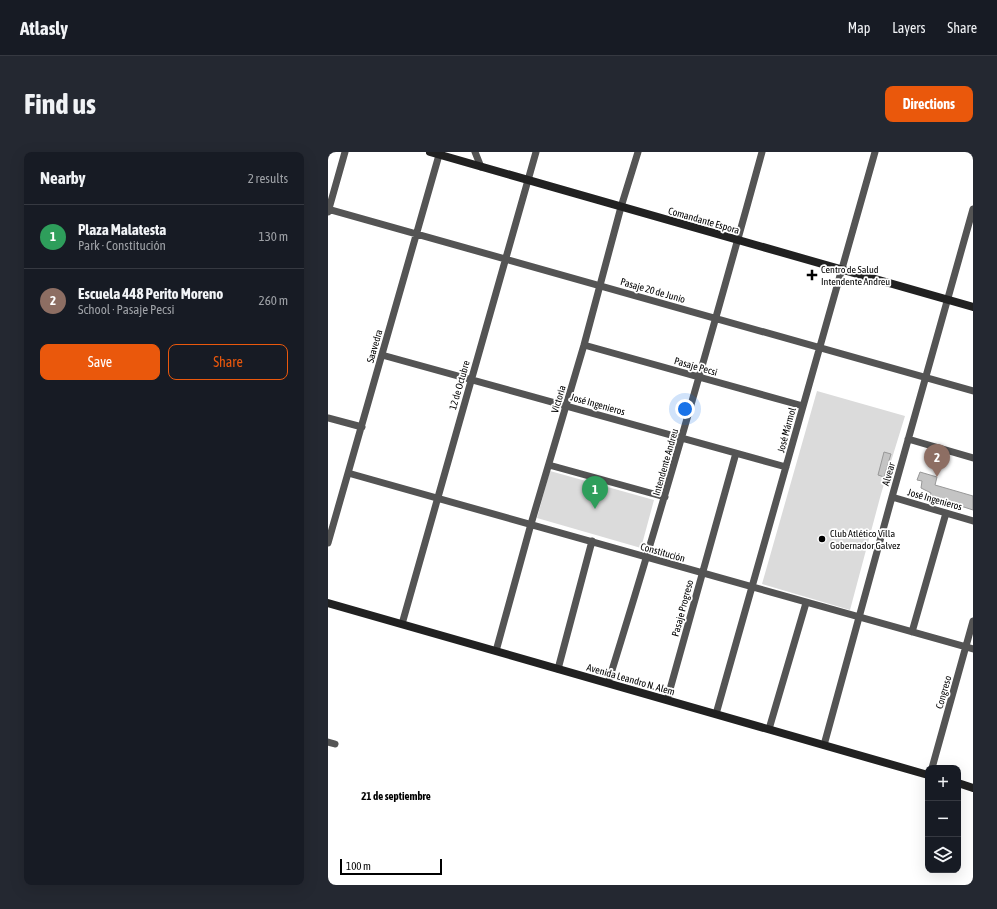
<!DOCTYPE html>
<meta charset="utf-8">
<style>
:root{--surface:#171b24;--page:#242831;--text:#f1f3f6;--muted:#9ea1a6;--line:#363941;--accent:#ea580c}
body{margin:0;font-family:"Asap Condensed",sans-serif;background:var(--page);color:var(--text)}
.controls{position:absolute;right:12px;bottom:12px;display:grid;overflow:hidden;border-radius:8px;box-shadow:0 4px 16px #0002}
.controls button{width:36px;height:36px;display:grid;place-items:center;padding:0;border:0;border-bottom:1px solid var(--line);background:var(--surface);color:var(--text);font:20px sans-serif}
.scale{position:absolute;left:12px;bottom:10px;width:102px;box-sizing:border-box;padding-left:4px;border:2px solid #000;border-top:0;font-size:11px;line-height:14px;white-space:nowrap;color:#000;-webkit-text-stroke:3px #fff;paint-order:stroke}
.you{position:absolute;left:357px;top:257px;width:14px;height:14px;margin:-10px;border:3px solid #fff;border-radius:50%;background:#1a73e8;box-shadow:0 0 0 6px #1a73e833}
.badge{display:grid;place-items:center;width:26px;height:26px;border-radius:50%;background:var(--accent);color:#fff;font-size:13px;font-weight:700}
.pin{position:absolute;translate:-50% -33px;filter:drop-shadow(0 1px 2px #0008)}
.pin::after{content:'';position:absolute;top:21px;width:14px;height:12px;background:inherit;clip-path:polygon(0 0,100% 0,50% 100%)}
.list{margin:0;padding:0;list-style:none}
h2{display:flex;justify-content:space-between;align-items:center;height:52px;margin:0;padding:0 16px;font-size:17px}
h2 small{font-size:13px;font-weight:400;color:var(--muted)}
.list li{display:grid;grid-template-columns:26px 1fr auto;gap:12px;align-items:center;box-sizing:border-box;height:64px;padding:0 16px;border-top:1px solid var(--line)}
.list b{display:block;font-size:15px;white-space:nowrap}
.list p{margin:0;font-size:13px;white-space:nowrap;color:var(--muted)}
.list em{font-size:13px;font-style:normal;color:var(--muted)}
.actions{display:flex;gap:8px;padding:12px 16px}
.actions a{flex:1;padding:9px 0;border:1px solid var(--accent);border-radius:8px;text-align:center;font-size:14px;color:var(--accent)}
.actions .main{background:var(--accent);color:#fff}
.icon{flex:none;width:22px;height:22px;fill:none;stroke:currentColor;stroke-width:2;stroke-linecap:round;stroke-linejoin:round}
.map{position:relative;flex:none;width:645px;height:733px;overflow:hidden;border-radius:8px}
header{display:flex;align-items:center;gap:24px;box-sizing:border-box;height:56px;padding:0 20px;background:var(--surface);border-bottom:1px solid var(--line)}
header strong{font-size:19px}
nav{display:flex;gap:22px;margin-inline-start:auto;font-size:14px}
.intro{display:flex;align-items:center;justify-content:space-between;box-sizing:border-box;height:96px;padding:0 24px}
h1{margin:0;font-size:28px}
.button{padding:10px 18px;border-radius:8px;background:var(--accent);color:#fff;font-size:14px;font-weight:700}
main{display:flex;gap:24px;padding:0 24px}
aside{flex:1;background:var(--surface);border-radius:8px;box-shadow:0 4px 16px #0002}
.map>svg:first-child{display:block}
.green{fill:#dbdbdb}
.building{fill:#c4c4c4;stroke:#989898}
.lines{fill:none;stroke-linecap:round;stroke-linejoin:round}
.street{stroke:#545454;stroke-width:7}
.secondary{stroke:#212121;stroke-width:8}
.poi-dot{fill:#000;stroke:#fff;stroke-width:1.5}
.labels{text-anchor:middle;stroke-width:3.5;stroke-linejoin:round;paint-order:stroke}
.street-label{font-size:10px;fill:#000;stroke:#fff}
.poi-label{font-size:10px;fill:#000;stroke:#fff;text-anchor:start}
.neighbourhood-label{font-size:11px;font-weight:bold;fill:#000;stroke:#fff}
</style>
<header>
<strong>Atlasly</strong>
<nav><a>Map</a><a>Layers</a><a>Share</a></nav>
</header>
<div class="intro"><h1>Find us</h1><a class="button">Directions</a></div>
<main>
<aside>
<h2>Nearby<small>2 results</small></h2>
<ul class="list">
<li><span class="badge" style="background:#2e9e5b">1</span><div><b>Plaza Malatesta</b><p>Park · Constitución</p></div><em>130 m</em></li>
<li><span class="badge" style="background:#8d6e63">2</span><div><b>Escuela 448 Perito Moreno</b><p>School · Pasaje Pecsi</p></div><em>260 m</em></li>
</ul>
<div class="actions"><a class="main">Save</a><a>Share</a></div>
</aside>
<div class="map">
<svg width="645" height="733" viewBox="0 0 645 733">
<rect width="100%" height="100%" fill="#fff"/>
<path class="green" d="M489,239l88,25 -24,78 -31,116 -88,-26z
M222,319l104,29 -13,48 -104,-30z"/>
<path class="building" d="M556,300l7,2 -7,23 -6,-2z
M592,320l17,5 -2,8 38,11v14l-43,-14 1,-3 -10,-5 1,-7 -5,-1z"/>
<g class="lines">
<path class="street" d="M147,0l6,15
M0,57l645,182
M0,60l17,-60
M256,193l219,61
M54,203l404,112
M0,266l34,9
M580,287l65,19
M221,313l116,32
M20,321l625,176
M564,345l81,24
M0,391l111,-388
M74,472l134,-472
M584,480l34,-119
M168,499l35,-127 53,-179 37,-138 17,-55
M230,517l34,-128
M280,531c55,-176 105,-353 154,-531
M339,548l69,-247
M388,562l159,-562
M441,577l37,-126
M0,590l7,2
M496,593l68,-248 81,-288
M604,616l41,-147"/>
<path class="secondary" d="M102,0l543,155
M0,451l600,172
M630,631l15,5"/>
</g>
<g class="poi-dot">
<path d="M482 117h4v4h4v4h-4v4h-4v-4h-4v-4h4z"/>
<circle cx="494" cy="387" r="4"/>
</g>
<g class="labels">
<g class="street-label">
<text transform="translate(376 68) rotate(16)" y="4">Comandante Espora</text>
<text transform="translate(325 138) rotate(16)" y="4">Pasaje 20 de Junio</text>
<text transform="translate(46 194) rotate(-74)" y="4">Saavedra</text>
<text transform="translate(368 214) rotate(16)" y="4">Pasaje Pecsi</text>
<text transform="translate(131 233) rotate(-74)" y="4">12 de Octubre</text>
<text transform="translate(230 247) rotate(-73)" y="4">Victoria</text>
<text transform="translate(270 252) rotate(16)" y="4">José Ingenieros</text>
<text transform="translate(458 278) rotate(-75)" y="4">José Mármol</text>
<text transform="translate(337 310) rotate(-74)" y="4">Intendente Andreu</text>
<text transform="translate(560 322) rotate(-74)" y="4">Alvear</text>
<text transform="translate(607 347) rotate(16)" y="4">José Ingenieros</text>
<text transform="translate(335 400) rotate(16)" y="4">Constitución</text>
<text transform="translate(354 456) rotate(-75)" y="4">Pasaje Progreso</text>
<text transform="translate(303 527) rotate(16)" y="4">Avenida Leandro N. Alem</text>
<text transform="translate(615 540) rotate(-74)" y="4">Congreso</text>
</g>
<g class="poi-label">
<text x="493" y="121">Centro de Salud<tspan x="493" dy="12">Intendente Andreu</tspan></text>
<text x="502" y="385">Club Atlético Villa<tspan x="502" dy="12">Gobernador Galvez</tspan></text>
</g>
<g class="neighbourhood-label">
<text x="68" y="648">21 de septiembre</text>
</g>
</g>
</svg>
<div class="controls">
<button>+</button>
<button>−</button>
<button><svg class="icon" aria-label="layers" viewBox="0 0 24 24"><path d="M12 4l9 5-9 5-9-5zM3 14l9 5 9-5"/></svg></button>
</div>
<div class="scale">100 m</div>
<div class="you"></div>
<div class="pin badge" style="left:267px;top:357px;background:#2e9e5b">1</div>
<div class="pin badge" style="left:609px;top:325px;background:#8d6e63">2</div>
</div>
</main>
